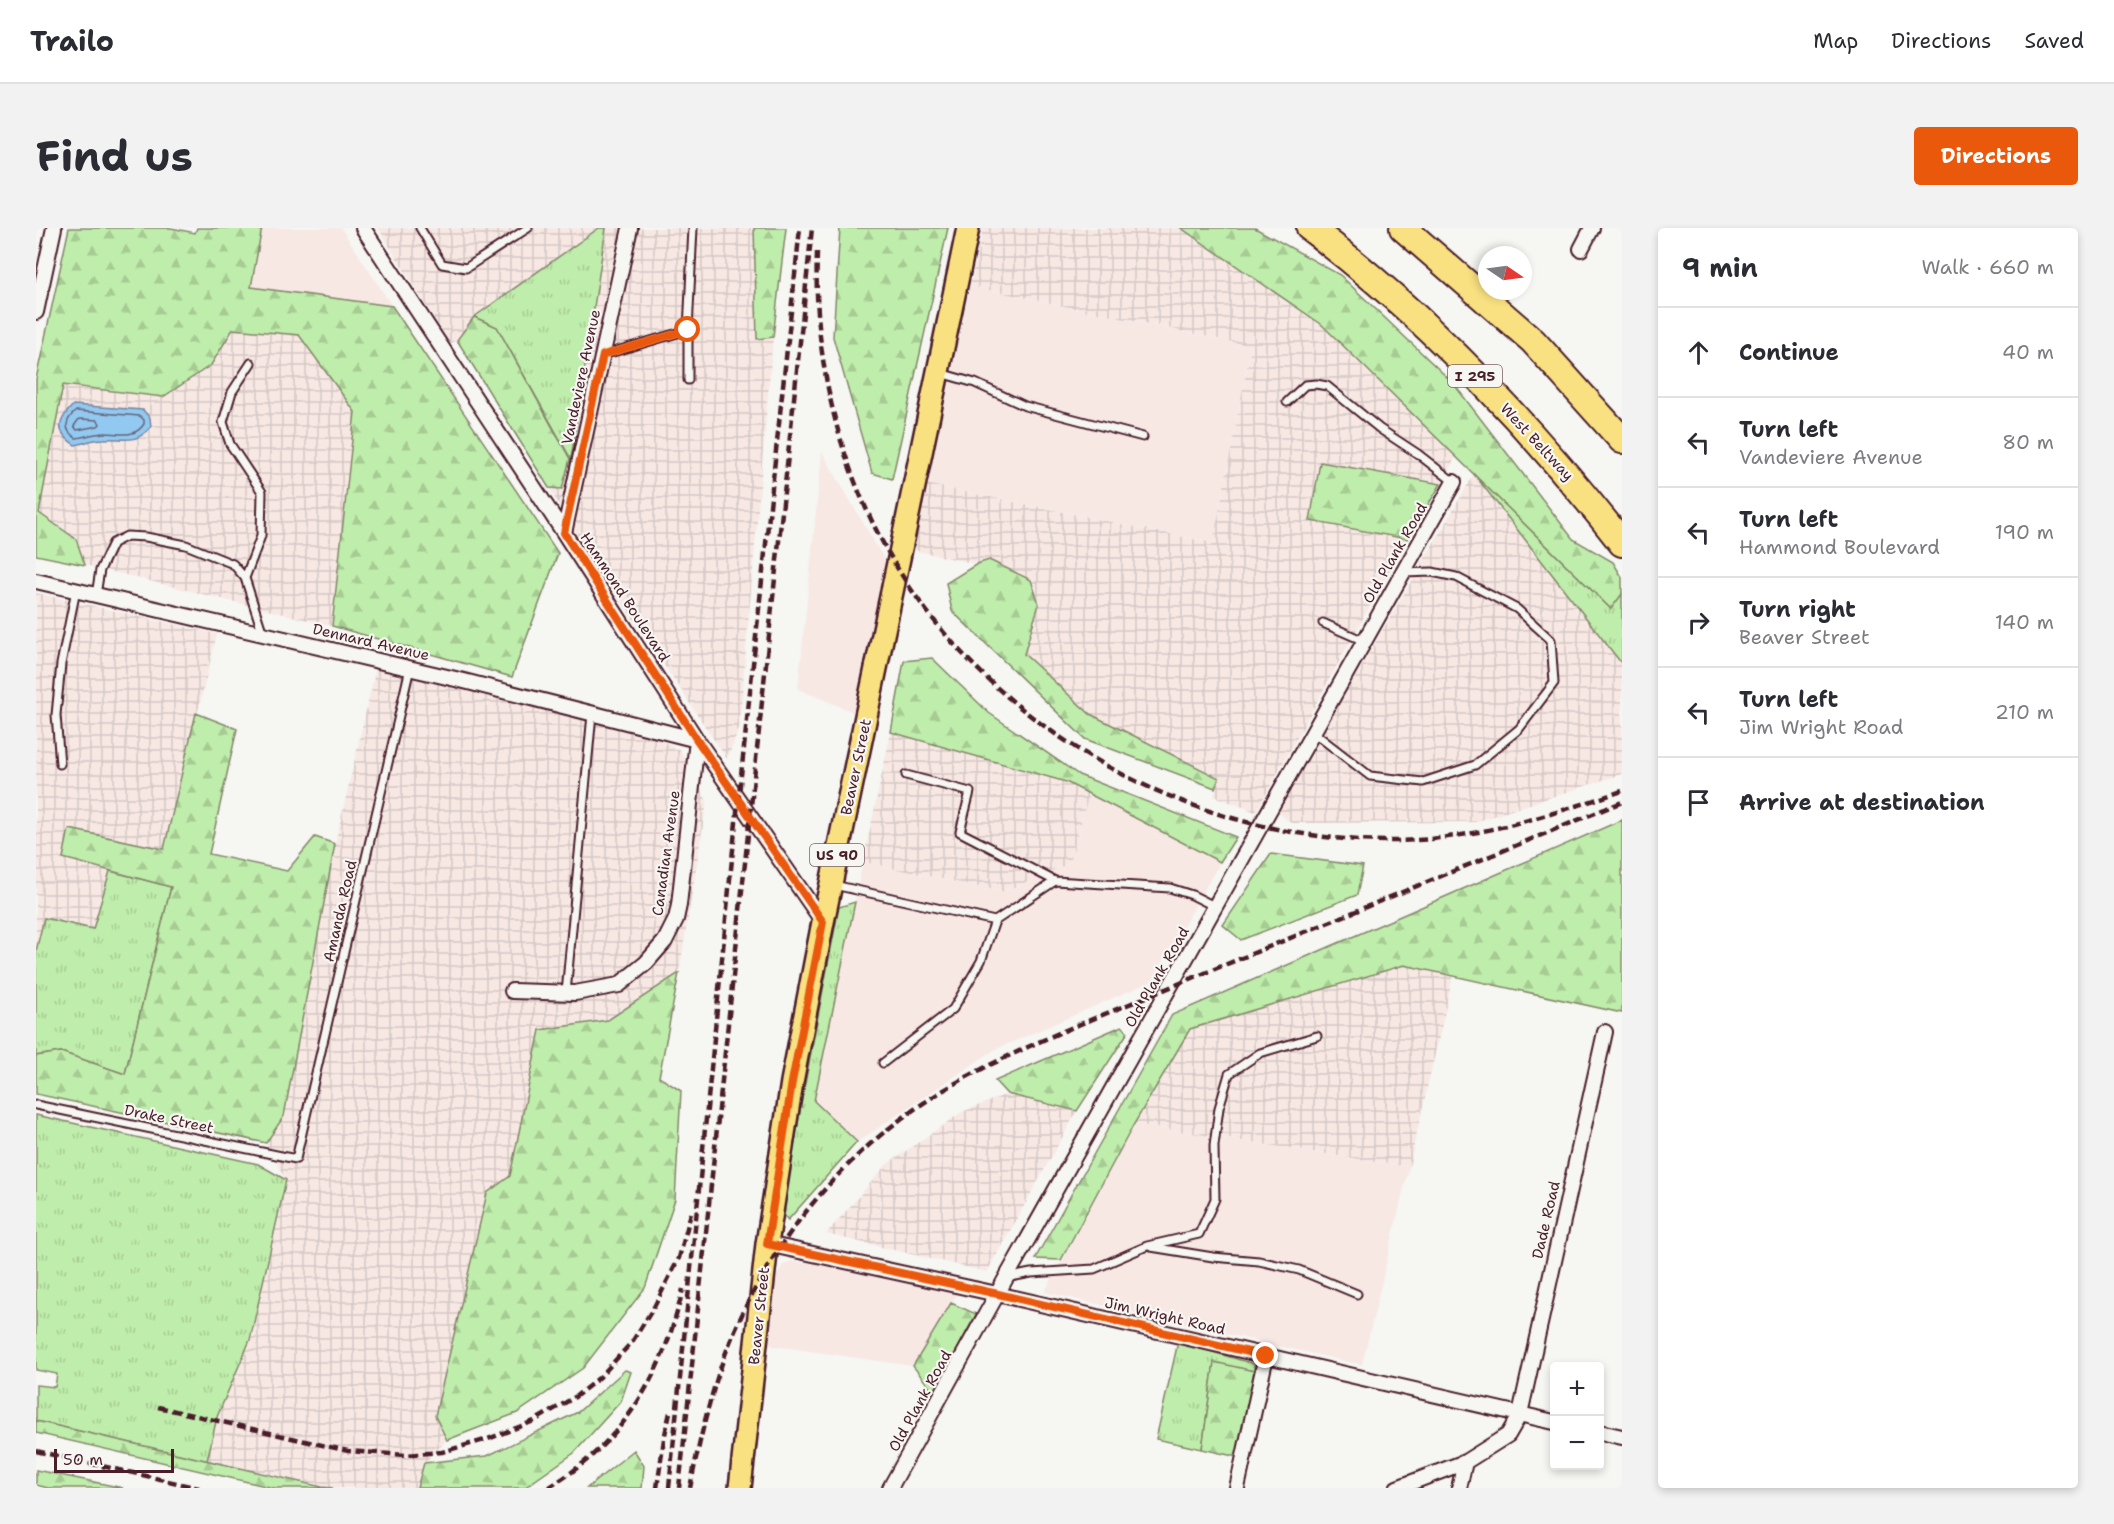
<!DOCTYPE html>
<meta charset="utf-8">
<style>
:root{--surface:#fff;--page:#f2f2f3;--text:#2b2b33;--muted:#7c7c81;--line:#e1e1e2;--accent:#ea580c}
body{margin:0;font-family:"Shantell Sans",sans-serif;background:var(--page);color:var(--text)}
.controls{position:absolute;right:18px;bottom:18px;display:grid;overflow:hidden;border-radius:6px;box-shadow:0 3px 9px #0003}
.controls button{width:54px;height:54px;display:grid;place-items:center;padding:0;border:0;border-bottom:2px solid var(--line);background:var(--surface);color:var(--text);font:30px sans-serif}
.compass{position:absolute;left:1442px;top:18px;width:54px;height:54px;border-radius:50%;background:var(--surface);box-shadow:0 3px 9px #0003;rotate:103deg}
.scale{position:absolute;left:18px;bottom:15px;width:120px;box-sizing:border-box;padding-left:6px;border:3px solid #4a1f2b;border-top:0;font-size:16px;line-height:21px;white-space:nowrap;color:#4a1f2b;-webkit-text-stroke:4px #f6f6f2;paint-order:stroke}
.stop{position:absolute;width:18px;height:18px;margin:-14px;border:4px solid #ea580c;border-radius:50%;background:#fff}
.stop.end{background:#ea580c;border-color:#fff;box-shadow:0 2px 6px #0008}
.list{margin:0;padding:0;list-style:none}
h2{display:flex;justify-content:space-between;align-items:center;height:78px;margin:0;padding:0 24px;font-size:26px}
h2 small{font-size:20px;font-weight:400;color:var(--muted)}
.list li{display:grid;grid-template-columns:39px 1fr auto;gap:18px;align-items:center;box-sizing:border-box;height:90px;padding:0 24px;border-top:2px solid var(--line)}
.list b{display:block;font-size:22px;white-space:nowrap}
.list p{margin:0;font-size:20px;white-space:nowrap;color:var(--muted)}
.list em{font-size:20px;font-style:normal;color:var(--muted)}
.icon{flex:none;width:33px;height:33px;fill:none;stroke:currentColor;stroke-width:2;stroke-linecap:round;stroke-linejoin:round}
.map{position:relative;flex:none;width:1586px;height:1260px;overflow:hidden;border-radius:6px}
header{display:flex;align-items:center;gap:36px;box-sizing:border-box;height:84px;padding:0 30px;background:var(--surface);border-bottom:2px solid var(--line)}
header strong{font-size:28px}
nav{display:flex;gap:33px;margin-inline-start:auto;font-size:21px}
.intro{display:flex;align-items:center;justify-content:space-between;box-sizing:border-box;height:144px;padding:0 36px}
h1{margin:0;font-size:42px}
.button{padding:15px 27px;border-radius:6px;background:var(--accent);color:#fff;font-size:21px;font-weight:700}
main{display:flex;gap:36px;padding:0 36px}
aside{flex:1;background:var(--surface);border-radius:6px;box-shadow:0 3px 9px #0003}
.map>svg:first-child{display:block}
.built{fill:#f7e8e4}
.industrial{fill:url(#industrial-grid)}
.grass{fill:url(#grass-tufts);stroke:#84866b;stroke-width:1.5}
.forest{fill:url(#forest-firs);stroke:#84866b;stroke-width:1.5}
.water{fill:#92c9f0;stroke:#7585a1;stroke-width:1.5}
.lines{fill:none;stroke-linecap:round;stroke-linejoin:round}
.shore{stroke:#67637a;stroke-width:1.5}
.lane-casing{stroke:#4a1f2b;stroke-width:11}
.street-casing{stroke:#4a1f2b;stroke-width:18}
.primary-casing{stroke:#4a1f2b;stroke-width:26}
.highway-casing{stroke:#4a1f2b;stroke-width:30}
.lane{stroke:#f6f6f2;stroke-width:7}
.street{stroke:#f6f6f2;stroke-width:14}
.primary{stroke:#f9e181;stroke-width:21}
.highway{stroke:#f9e181;stroke-width:26}
.rail{stroke:#4a1f2b;stroke-width:4.5;stroke-dasharray:9 4.5;stroke-linecap:butt}
.route{stroke:#ea580c;stroke-width:8}
.labels{text-anchor:middle;stroke-width:4.5;stroke-linejoin:round;paint-order:stroke}
.shield{fill:#f6f6f2;stroke:#7e6067;stroke-width:1.5}
.shield-label{font-size:14px;font-weight:bold;fill:#4a1f2b}
.street-label{font-size:15px;fill:#4a1f2b;stroke:#f6f6f2}
</style>
<header>
<strong>Trailo</strong>
<nav><a>Map</a><a>Directions</a><a>Saved</a></nav>
</header>
<div class="intro"><h1>Find us</h1><a class="button">Directions</a></div>
<main>
<div class="map">
<svg width="1586" height="1260" viewBox="0 0 1586 1260">
<defs>
<pattern id="industrial-grid" width="8" height="8" patternUnits="userSpaceOnUse" patternTransform="scale(1.5)"><rect width="8" height="8" fill="#f7e8e4"/><path d="M0 4h8M4 0v8" fill="none" stroke="#d5c7c4"/></pattern>
<pattern id="grass-tufts" width="24" height="20" patternUnits="userSpaceOnUse" patternTransform="scale(1.5)"><rect width="24" height="20" fill="#bfedab"/><path d="M3 7l-1-3M5 7V3M7 7l1-3M15 17l-1-3M17 17v-4M19 17l1-3" fill="none" stroke="#a6cb93"/></pattern>
<pattern id="forest-firs" width="22" height="20" patternUnits="userSpaceOnUse" patternTransform="scale(1.5)"><rect width="22" height="20" fill="#bfedab"/><path d="M5 1l3.5 6h-7zM16 11l3.5 6h-7z" fill="#a6cb93"/></pattern>
</defs>
<rect width="100%" height="100%" fill="#f6f6f2"/>
<filter id="ink" filterUnits="userSpaceOnUse"><feTurbulence type="fractalNoise" baseFrequency=".0167" numOctaves="2"/><feDisplacementMap in="SourceGraphic" scale="12" xChannelSelector="R" yChannelSelector="G"/><feConvolveMatrix kernelMatrix="1 2 1 2 8 2 1 2 1" color-interpolation-filters="sRGB"/></filter>
<g filter="url(#ink)">
<path class="built" d="M226,0h79l51,78 -142,-19z
M934,58l281,60 -38,197 -286,-59z
M786,224l66,114 -32,147 -58,-24z
M1053,566l131,68 -68,119 -158,69 -137,92 -43,-41 49,-239 140,30 67,-29z
M1098,896l275,43 -47,198 -317,-73z
M755,1033l48,6 118,27 -44,72 -145,-21 7,-66 8,-14z"/>
<path class="industrial" d="M342,0h221l-125,89 -17,23 -7,4z
M570,0h148l3,110 16,-1 -34,392 -12,30 -155,-232 -23,-39 13,1 8,-30z
M947,0h198l140,96 135,132 -15,28 -121,-21 -10,58 97,18 -151,273 -42,-16 5,-18 -129,-64 -66,-60 14,-49 -49,-45 -12,4 -64,-14 14,-66 286,59 38,-197 -281,-60z
M197,101l66,6 56,77 -23,214 -247,-61 -9,-26 -38,-26 25,-128 100,12 48,-32z
M1438,246l148,190v110l-147,48 -184,1 -14,-12z
M0,365l181,41 -53,215 -101,9 47,13 -17,58 -49,-11 -8,33z
M340,440l284,72 20,10 27,51 -28,172 -71,47 -68,10 -30,146 -23,17 -52,223 12,24 -23,23 -7,25h-84l-126,-27 10,-44 33,-77 36,-159 -20,-38 18,-27 51,-272z
M855,504l175,50 23,12 -19,69 -67,29 -140,-30z
M1368,737l49,11 -44,191 -275,-43 55,-95z
M971,866l70,17 -90,161 -161,-38 61,-70 75,-52z"/>
<path class="grass" d="M563,0h7l-35,231 -74,-132 -23,-10z
M1438,246l136,134 12,-14v70z
M74,643l61,16 -46,187 -64,-22 -25,4v-105l8,-33 49,11z
M819,674l-41,199 43,41 -69,78 -5,-6 19,-115 37,-192z
M0,887l222,49 28,16 -36,160 -33,77 -10,44 -171,-40v-36l19,2 2,-13 -21,-4z
M1142,1114l76,22v7l-40,-8 -12,86 -46,-10z"/>
<path class="forest" d="M33,0h102l24,5 2,-5h65l-11,59 141,19 166,247 -46,124 -180,-51 23,-214 -56,-77 -66,-6 -22,36 -48,32 -100,-12 -24,128 37,26 9,26 -49,-10v-176z
M718,0h32l-13,109 -16,2z
M804,0h108l-56,251 -20,-6 -39,-136z
M1145,0h74l85,47 113,108 120,156 40,23 9,15v17l-11,15 -290,-285z
M438,89l23,10 73,132 -8,30 -13,-1 -92,-148z
M1284,234l121,22 -34,55 -97,-18z
M953,332l42,20 8,24 -15,50 66,60 129,64 -4,10 -130,-49 -133,-128 -6,-28 31,-19z
M896,430l57,55 90,62 157,62 -16,25 -154,-80 -175,-50 13,-71z
M160,485l41,16 -28,125 78,17 28,-34 20,7 -51,272 -18,27 -230,-49v-38l25,-4 64,22 46,-187 -108,-29 6,-29 95,20z
M1586,592v193l-218,-48 -214,64 -56,95 -73,136 -26,-1 137,-244z
M1235,626l92,12 -6,29 -116,45 -18,-15z
M643,745l-20,104 22,14 -6,108 -30,89 -62,80 -66,45 -70,27 -12,-24 52,-223 23,-17 30,-146 68,-10z
M1086,798l6,6 -51,79 -70,-17 -12,-13z
M915,1075l25,11 -42,79 -21,-27z
M1178,1134l40,9 -16,86 -36,-8z
M589,1142l6,2 -10,29 -47,52 -50,35h-107l7,-25 63,-7 91,-44z
M0,1193l286,66 11,1h-59l-238,-55z
M598,1222l10,16 -2,22h-55z
M0,1242l87,18h-75l-12,-3z"/>
<path class="water" d="M37,177l70,5 7,8 1,9c-17,19 -27,10 -48,12 -9,0 -19,4 -28,6 -21,-14 -17,-24 -2,-40z"/>
<g class="lines">
<path class="shore" d="M40,183l64,5 4,4v4c-10,15 -25,9 -39,9 -10,0 -20,4 -29,5 -13,-8 -11,-18 0,-27z
M43,191l19,1 2,4 -2,2 -21,4 -3,-4z"/>
<defs>
<path id="lane" d="M384,0l22,36 24,4 62,-40
M652,102v50
M567,127l85,-25 5,-102
M904,145l35,10 50,23 118,31
M1251,174l18,-17 11,-1 11,2 53,43 38,25 36,28
M209,350l16,-42 1,-44 -32,-48 -7,-22 9,-30 19,-29
M60,367l4,-25 13,-27 14,-7 19,1 40,8 47,19 12,14 18,56
M1287,395l41,18
M1277,504l57,44 53,6 52,-17 44,-36 35,-46 -3,-43 -34,-31 -61,-32 -24,-5 -29,1
M24,536l-4,-49 5,-51 15,-74
M870,547l64,17 -10,40 95,49
M798,657l161,36 60,-40 115,7 22,7 24,12
M530,765l26,-279
M847,835l70,-54 28,-48 14,-40
M0,877l260,54 114,-491
M1115,1019l62,10 46,4 40,9 58,24
M970,1050l25,-5 63,-4 53,-23 52,-12 16,-35 -1,-53 5,-38 10,-34 31,-21 57,-17"/>
<path id="street" d="M327,0l201,305 133,207 126,182
M1545,21l11,-21
M0,84l18,-84
M528,305l66,-305
M0,353l428,100 233,59 -18,165 -3,14 -11,22 -19,22 -27,22 -44,8 -63,-2
M731,1016l230,50 557,128
M1564,1204l22,5
M854,1260l116,-210 448,-796
M1201,1260l29,-132
M1361,1260l68,-26 43,-27 12,-21 85,-382
M1423,1260l6,-26"/>
<path id="primary" d="M704,1260l27,-244 25,-162 31,-160 145,-694"/>
<path id="highway" d="M1274,0c116,88 222,200 312,315
M1367,0l130,113 89,99"/>
</defs>
<use href="#lane" class="lane-casing"/>
<use href="#street" class="street-casing"/>
<use href="#primary" class="primary-casing"/>
<use href="#highway" class="highway-casing"/>
<use href="#lane" class="lane"/>
<use href="#street" class="street"/>
<use href="#primary" class="primary"/>
<use href="#highway" class="highway"/>
<path class="rail" d="M781,24c-4,109 23,223 81,317 103,167 296,271 492,272 81,0 157,-25 232,-50
M122,1179l190,44 58,4 36,-3 46,-13 46,-18 41,-24 25,-20 32,-35 22,-35 25,-49 12,-45
M0,1223l163,37
M512,1260c77,-47 115,-113 135,-199
M621,1260l7,-49 6,-27
M633,1260l63,-629 68,-631
M643,1260l133,-1260
M654,1260c8,-40 17,-80 30,-119 39,-114 116,-212 219,-276 39,-24 80,-42 122,-61l561,-230"/>
</g>
</g>
<g class="lines" filter="url(#ink)">
<path class="route" d="M652,102l-85,25 -39,178 133,207 126,182 -31,160 -25,162 231,50 268,62"/>
</g>
<g class="labels">
<g class="shield">
<rect x="1412" y="137" width="54" height="22" rx="4.5"/>
<rect x="774" y="616" width="54" height="22" rx="4.5"/>
</g>
<g class="shield-label">
<text x="1439" y="153">I 295</text>
<text x="801" y="632">US 90</text>
</g>
<g class="street-label">
<text transform="translate(545 149) rotate(-78)" y="5">Vandeviere Avenue</text>
<text transform="translate(1501 214) rotate(47)" y="5">West Beltway</text>
<text transform="translate(1359 325) rotate(-60)" y="5">Old Plank Road</text>
<text transform="translate(589 369) rotate(57)" y="5">Hammond Boulevard</text>
<text transform="translate(335 414) rotate(13)" y="5">Dennard Avenue</text>
<text transform="translate(820 539) rotate(-78)" y="5">Beaver Street</text>
<text transform="translate(630 625) rotate(-82)" y="5">Canadian Avenue</text>
<text transform="translate(304 683) rotate(-77)" y="5">Amanda Road</text>
<text transform="translate(1121 749) rotate(-60)" y="5">Old Plank Road</text>
<text transform="translate(133 891) rotate(12)" y="5">Drake Street</text>
<text transform="translate(1510 992) rotate(-77)" y="5">Dade Road</text>
<text transform="translate(723 1088) rotate(-84)" y="5">Beaver Street</text>
<text transform="translate(1129 1088) rotate(13)" y="5">Jim Wright Road</text>
<text transform="translate(884 1173) rotate(-61)" y="5">Old Plank Road</text>
</g>
</g>
</svg>
<div class="controls">
<button>+</button>
<button>−</button>
</div>
<svg class="compass" viewBox="-18 -18 36 36"><path d="M0-13l5 13h-10z" fill="#e53935"/><path d="M0 13l5-13h-10z" fill="#7c7c81"/></svg>
<div class="scale">50 m</div>
<div class="stop" style="left:652px;top:102px"></div>
<div class="stop end" style="left:1230px;top:1128px"></div>
</div>
<aside>
<h2>9 min<small>Walk · 660 m</small></h2>
<ul class="list">
<li><svg class="icon" aria-label="ahead" viewBox="0 0 24 24"><path d="M12 20V5M6 11l6-6 6 6"/></svg><div><b>Continue</b></div><em>40 m</em></li>
<li><svg class="icon" aria-label="left" viewBox="0 0 24 24"><path d="M17 20v-9H6M10 6l-5 5 5 5"/></svg><div><b>Turn left</b><p>Vandeviere Avenue</p></div><em>80 m</em></li>
<li><svg class="icon" aria-label="left" viewBox="0 0 24 24"><path d="M17 20v-9H6M10 6l-5 5 5 5"/></svg><div><b>Turn left</b><p>Hammond Boulevard</p></div><em>190 m</em></li>
<li><svg class="icon" aria-label="right" viewBox="0 0 24 24"><path d="M7 20v-9h11M14 6l5 5-5 5"/></svg><div><b>Turn right</b><p>Beaver Street</p></div><em>140 m</em></li>
<li><svg class="icon" aria-label="left" viewBox="0 0 24 24"><path d="M17 20v-9H6M10 6l-5 5 5 5"/></svg><div><b>Turn left</b><p>Jim Wright Road</p></div><em>210 m</em></li>
<li><svg class="icon" aria-label="arrive" viewBox="0 0 24 24"><path d="M6 21V4h12l-3 4 3 4H6"/></svg><div><b>Arrive at destination</b></div></li>
</ul>
</aside>
</main>
